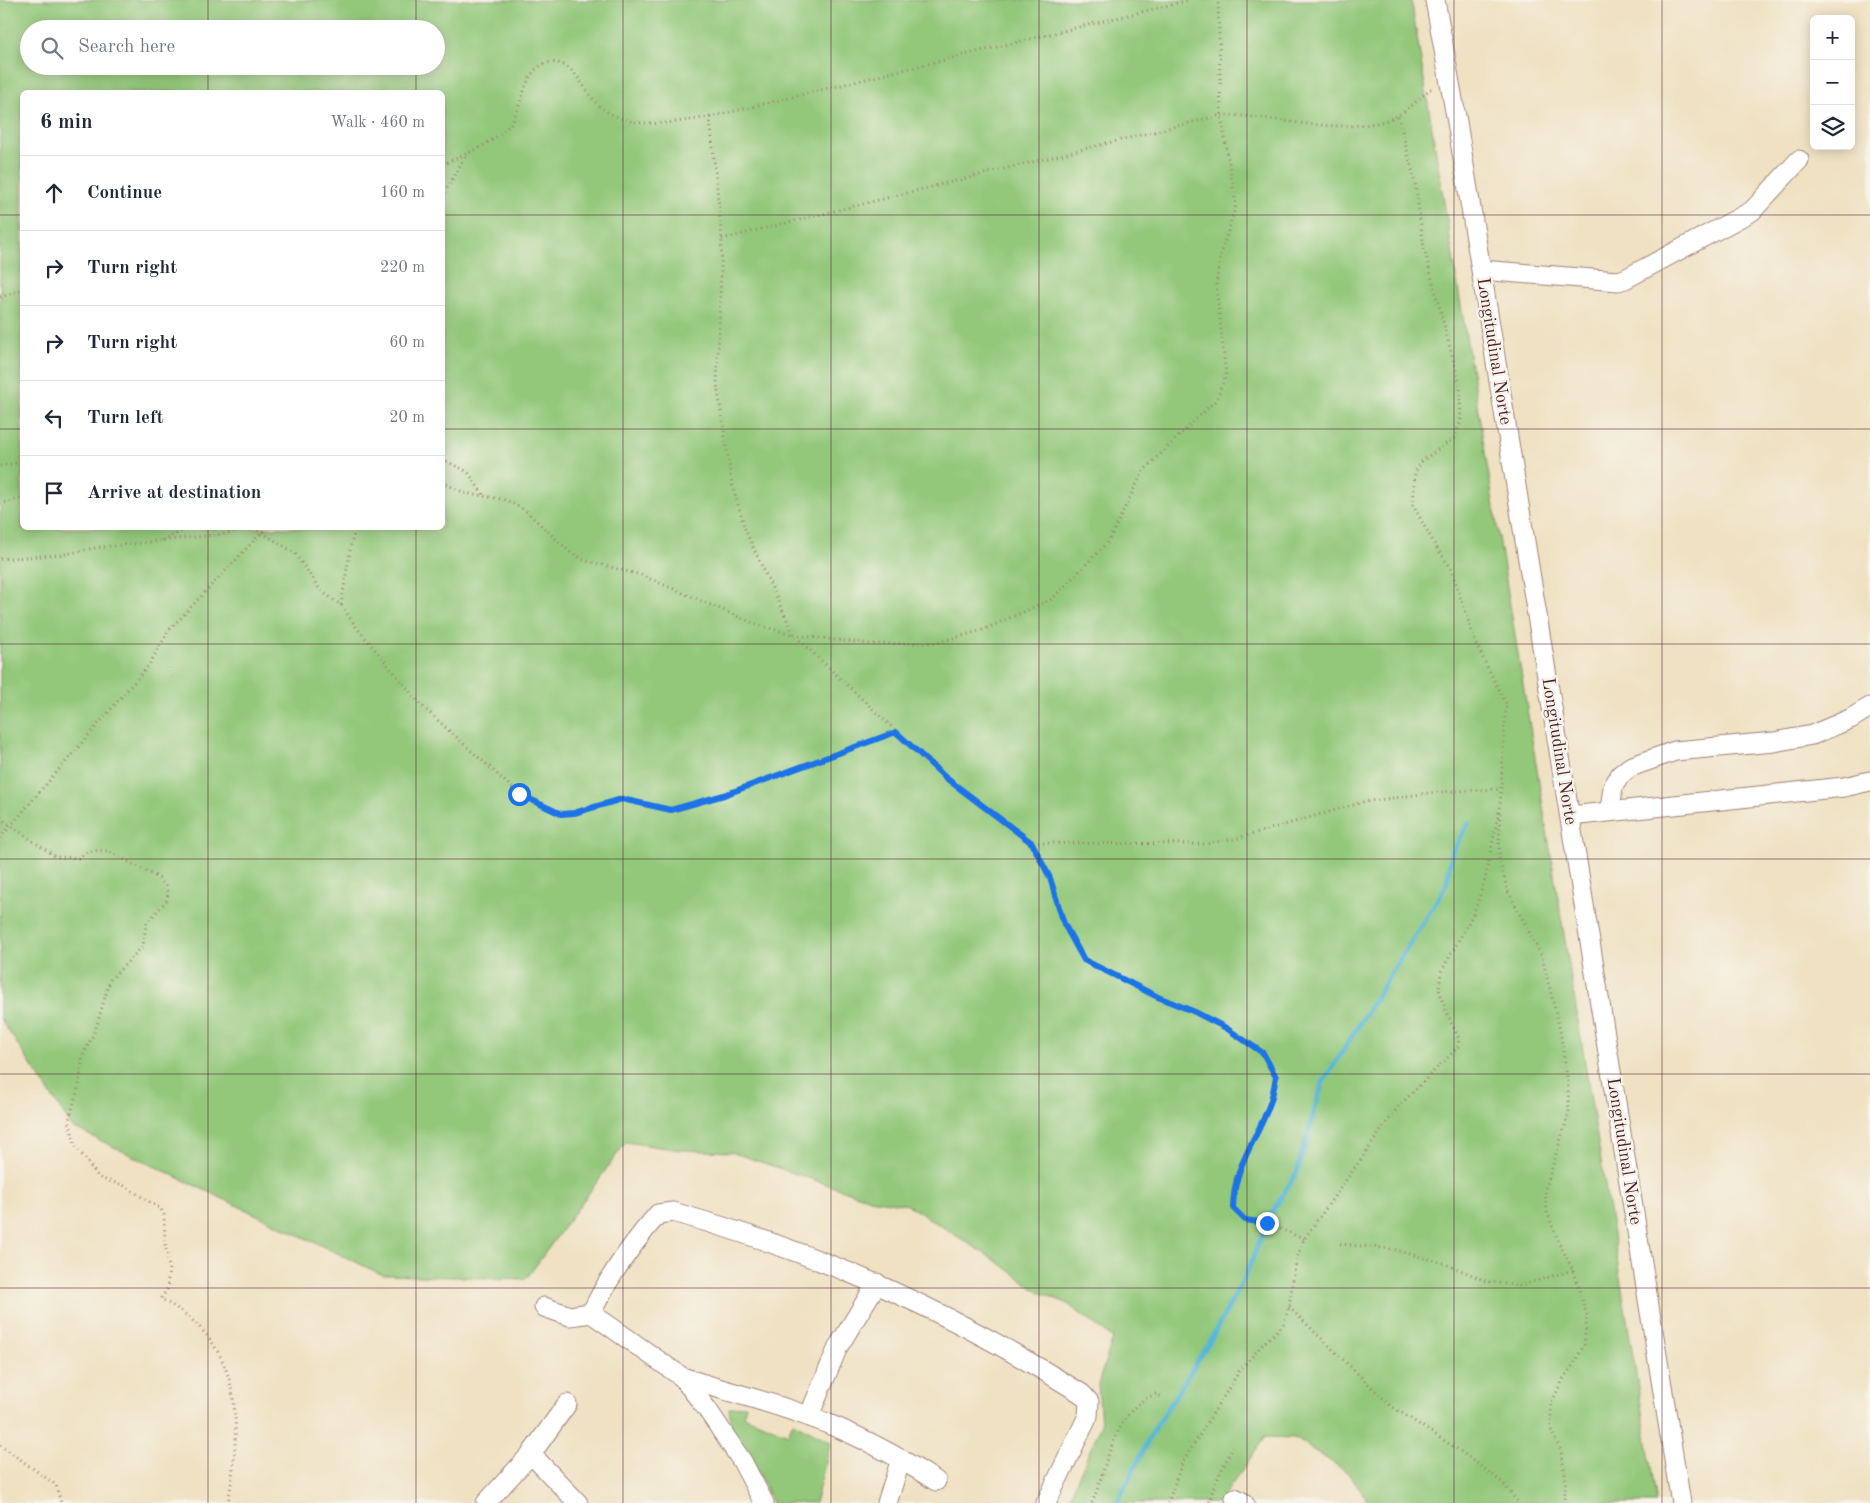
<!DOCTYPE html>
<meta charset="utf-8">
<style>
:root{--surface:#fff;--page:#f2f2f3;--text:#1f2937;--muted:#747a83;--line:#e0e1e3}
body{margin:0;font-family:"Old Standard TT",serif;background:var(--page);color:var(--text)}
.controls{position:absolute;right:15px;top:15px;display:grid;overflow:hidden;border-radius:8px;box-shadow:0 2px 12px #0003}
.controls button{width:45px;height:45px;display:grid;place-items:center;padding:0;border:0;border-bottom:1px solid var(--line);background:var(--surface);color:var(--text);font:25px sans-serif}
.stop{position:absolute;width:15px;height:15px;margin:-11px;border:4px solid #1a73e8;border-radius:50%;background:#fff}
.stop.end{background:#1a73e8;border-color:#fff;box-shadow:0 1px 5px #0008}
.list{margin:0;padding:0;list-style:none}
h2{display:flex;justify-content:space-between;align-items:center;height:65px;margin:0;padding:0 20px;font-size:21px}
h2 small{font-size:16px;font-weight:400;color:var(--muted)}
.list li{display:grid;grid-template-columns:32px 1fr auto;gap:15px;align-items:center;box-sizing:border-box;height:75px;padding:0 20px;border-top:1px solid var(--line)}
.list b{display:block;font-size:19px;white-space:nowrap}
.list em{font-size:16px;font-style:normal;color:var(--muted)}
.icon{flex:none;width:28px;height:28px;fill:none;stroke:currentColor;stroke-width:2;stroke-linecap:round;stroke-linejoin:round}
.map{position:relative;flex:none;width:1870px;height:1503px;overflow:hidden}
.search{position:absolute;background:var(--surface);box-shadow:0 2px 12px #0003;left:20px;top:20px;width:425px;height:55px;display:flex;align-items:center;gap:12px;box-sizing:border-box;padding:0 18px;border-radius:28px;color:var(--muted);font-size:19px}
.panel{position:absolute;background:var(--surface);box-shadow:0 2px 12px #0003;left:20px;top:90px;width:425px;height:440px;border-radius:8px}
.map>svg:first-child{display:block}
.green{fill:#93c87a;stroke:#6e7452;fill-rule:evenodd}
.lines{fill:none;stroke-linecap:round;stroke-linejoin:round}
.stream{stroke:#58b7d6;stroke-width:5}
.minor-casing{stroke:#9c8076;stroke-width:21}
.path{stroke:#9c8076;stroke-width:3;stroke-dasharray:1 4;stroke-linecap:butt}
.minor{stroke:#fff;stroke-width:19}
.route{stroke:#1a73e8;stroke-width:6}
.grid{fill:none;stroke:#4a1f2b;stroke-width:1;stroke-opacity:0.55}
.labels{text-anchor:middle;stroke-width:5;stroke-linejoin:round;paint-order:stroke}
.street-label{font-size:18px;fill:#4a1f2b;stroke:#f7f3e8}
</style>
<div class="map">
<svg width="1870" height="1503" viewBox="0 0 1870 1503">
<rect width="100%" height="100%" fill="#f7f3e8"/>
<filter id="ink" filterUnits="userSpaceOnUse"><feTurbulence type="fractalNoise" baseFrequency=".02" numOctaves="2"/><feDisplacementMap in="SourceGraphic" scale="10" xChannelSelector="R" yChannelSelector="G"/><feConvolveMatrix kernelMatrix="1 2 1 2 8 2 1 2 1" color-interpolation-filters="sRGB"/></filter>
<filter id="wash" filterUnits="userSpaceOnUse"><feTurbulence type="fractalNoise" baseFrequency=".0096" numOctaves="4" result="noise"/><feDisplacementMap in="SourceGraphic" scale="20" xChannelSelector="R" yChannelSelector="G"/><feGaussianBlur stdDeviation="1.12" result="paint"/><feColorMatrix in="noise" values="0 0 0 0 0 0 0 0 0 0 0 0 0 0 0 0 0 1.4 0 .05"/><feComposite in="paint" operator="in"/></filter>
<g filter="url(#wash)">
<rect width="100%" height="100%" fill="#efe1c2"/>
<path class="green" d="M0,0h1411l246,1503h-287l-23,-31 -52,-34 -30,-1 -46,66h-152l34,-78 -3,-41 15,-46 -47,-35 -29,-12 -39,-29 -90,-57 -38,-6 -139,-47 -52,-2 -53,-8 -100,137 -143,-4 -311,-148 -72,-109zM29,29h407v37h-407zM442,92v436h-420v-436z
M746,1405l-2,11 44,18 5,-12 38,20 -16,61h-43l-14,-32 -27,-43 -2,-20z"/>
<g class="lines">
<path class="stream" d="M1117,1503l35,-70 55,-87 36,-65 28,-67 26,-42 25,-88 124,-198 6,-34 16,-28"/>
</g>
</g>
<g filter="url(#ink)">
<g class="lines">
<defs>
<path id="minor" d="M1435,0l22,122 224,1381
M1481,270l137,11 7,-2 127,-68 47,-51
M1610,810l3,-23 7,-12 10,-8 45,-16 99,-9 38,-7 38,-16 20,-12
M1570,816l274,-29 26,-6
M544,1307l26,9 21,-3 91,64 25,32 35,52 22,42
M591,1313c18,-37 40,-68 67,-99l15,-2c150,42 277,99 409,182l7,8 -1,14 -42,87
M682,1377c42,14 86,24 128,40 45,16 86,38 126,64
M809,1416l29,-69 39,-64
M531,1454l47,49
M1235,1498l9,5
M486,1503l45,-49 36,-50
M887,1503l14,-44"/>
</defs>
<use href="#minor" class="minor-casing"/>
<path class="path" d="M710,117l12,122 -5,145 15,100 14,48 48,103 152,143 86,65 19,35 13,46 20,36 74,37 37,15 31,16 37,25 13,24c-2,9 -3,18 -6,26 -14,40 -36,58 -37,105l12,12 17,1 42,18
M442,164c21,-8 56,-23 69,-41 12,-16 12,-54 36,-60 29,-6 37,33 56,46 5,4 14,8 20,10 29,9 58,2 87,-2l480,-117
M442,197l25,-43
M722,239l499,-124c52,0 129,24 176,1 12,-7 23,-18 33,-27h4
M0,297l22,-7
M442,459l26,13 16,24
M0,466l22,-4
M442,482l23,11 42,7 19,11 44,41 14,8 57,15 114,49 39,11 77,9 64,-1 48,-13 69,-31 56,-57 35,-71 73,-71 10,-25 -10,-91 4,-27 16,-52 -15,-90 -3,-115
M0,504l22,-6
M162,540l28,-12
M0,559l66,-5 28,-6 130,-14 24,-6 13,4 34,21 26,38 20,14 16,23 64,77 98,89 42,20 13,-1 48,-14 49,11 53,-15 172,-63
M341,605l10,-61 5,-16
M1500,813l-1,44 8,32 35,68 18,73 8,53 1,30 -24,77 2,22 13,33 13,25 14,46 -3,29 -10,19 -11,15 -12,25v26l10,21 5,29 -2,23
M0,818l56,39 22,1 9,-6 11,-2 10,1 51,27 7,9 2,8 -2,6 -20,23 -3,22 -33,34 -14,48 -13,28 -4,29 -10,35 6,25 24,33 24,7 38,24 3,6 1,28 4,24 -2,22 -6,10c83,43 81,122 67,204
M0,838l149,-173 20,-35 97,-102
M1033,843l172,1 34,-6 124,-36 73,-10 65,-3
M1340,1244l52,5 51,14 43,18 33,5 54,-16
M1289,1307l102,99 69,45 42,31 17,21
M0,1445l56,40 5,18
M1209,1502l5,-16 19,-39
M1092,1503c15,-36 22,-95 64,-109l8,4
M1168,1503l14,-40 58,-93 23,-26 20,-19 6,-18 7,-46 8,-22 94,-132 60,-60 1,-8 -15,-32 -5,-18 2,-17 32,-58 11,-30 16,-79 6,-101 -30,-60 -25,-76 -15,-21 -23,-42 2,-33 8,-12 31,-22 7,-17 -1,-35 -36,-138 -9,-67 -17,-66"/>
<use href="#minor" class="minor"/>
</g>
</g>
<g class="lines" filter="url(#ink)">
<path class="route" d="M519,794l42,20 13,-1 48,-14 49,11 53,-15 172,-63 50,46 86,65 18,35 14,46 20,36 74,37 37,15 31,16 37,25 13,24c-2,9 -3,18 -6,26 -14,40 -36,60 -37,105l12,12 22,3"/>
</g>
<path class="grid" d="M208,0v29M416,0v29M623,0v1503M831,0v1503M1039,0v1503M1247,0v1503M1454,0v1503M1662,0v1503M208,66v26M416,66v26M0,215h22M442,215h1428M0,429h22M442,429h1428M208,528v975M416,528v975M0,644h1870M0,859h1870M0,1074h1870M0,1288h1870"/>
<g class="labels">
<g class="street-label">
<text transform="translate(1495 351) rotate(81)" y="6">Longitudinal Norte</text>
<text transform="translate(1560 751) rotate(81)" y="6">Longitudinal Norte</text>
<text transform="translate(1625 1151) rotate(81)" y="6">Longitudinal Norte</text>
</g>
</g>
</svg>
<div class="controls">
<button>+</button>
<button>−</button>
<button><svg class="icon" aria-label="layers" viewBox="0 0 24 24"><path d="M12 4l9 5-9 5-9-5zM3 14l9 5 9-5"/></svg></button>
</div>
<div class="stop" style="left:519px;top:794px"></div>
<div class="stop end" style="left:1267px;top:1223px"></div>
<div class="search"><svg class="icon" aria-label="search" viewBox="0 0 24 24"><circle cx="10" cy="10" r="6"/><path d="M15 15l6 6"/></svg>Search here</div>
<section class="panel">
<h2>6 min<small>Walk · 460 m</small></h2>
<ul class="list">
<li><svg class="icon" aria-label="ahead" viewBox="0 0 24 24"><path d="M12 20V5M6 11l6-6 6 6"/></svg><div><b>Continue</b></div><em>160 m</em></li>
<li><svg class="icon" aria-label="right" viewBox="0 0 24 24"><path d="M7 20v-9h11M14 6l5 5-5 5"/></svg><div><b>Turn right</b></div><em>220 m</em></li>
<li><svg class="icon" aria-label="right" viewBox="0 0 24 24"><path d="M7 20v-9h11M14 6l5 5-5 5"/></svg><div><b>Turn right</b></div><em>60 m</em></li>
<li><svg class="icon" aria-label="left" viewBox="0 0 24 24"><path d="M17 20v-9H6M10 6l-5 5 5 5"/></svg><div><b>Turn left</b></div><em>20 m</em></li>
<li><svg class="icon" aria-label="arrive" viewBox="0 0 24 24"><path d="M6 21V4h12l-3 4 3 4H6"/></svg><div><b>Arrive at destination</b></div></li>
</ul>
</section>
</div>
